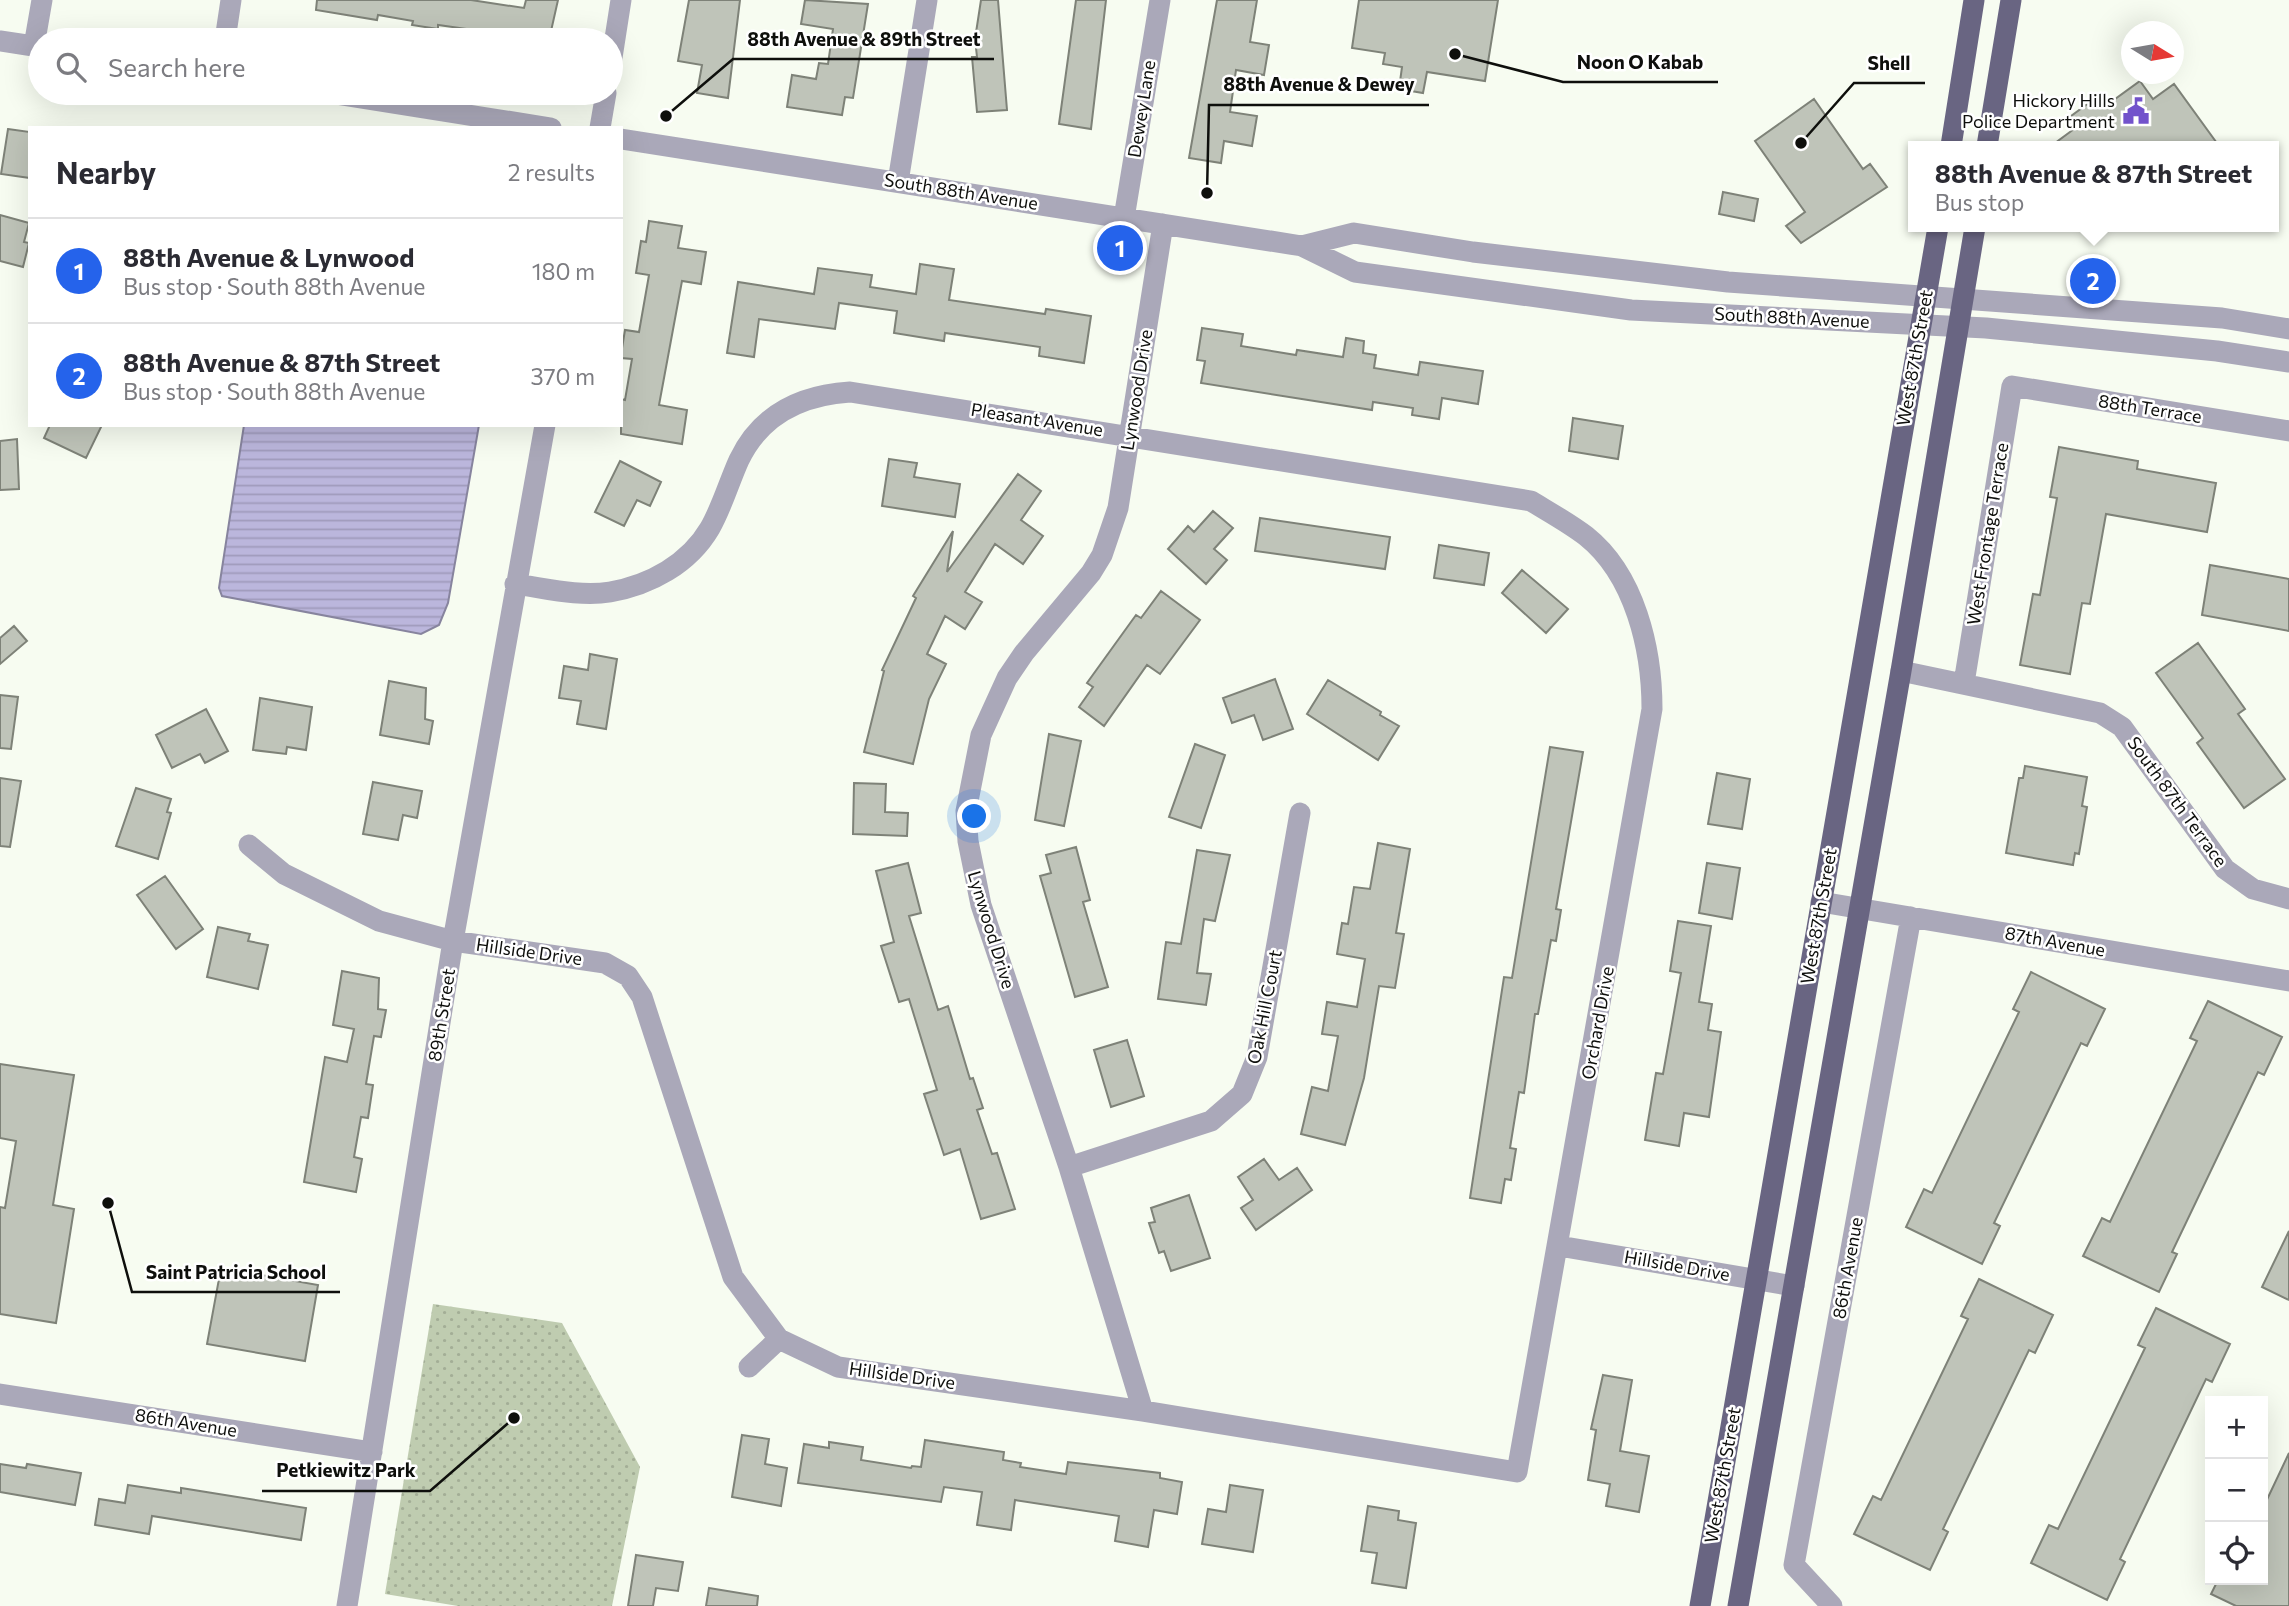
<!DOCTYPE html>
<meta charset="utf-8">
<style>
:root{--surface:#fff;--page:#f7f7f7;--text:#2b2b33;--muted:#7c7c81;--line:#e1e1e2;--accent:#2563eb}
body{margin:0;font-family:Commissioner,sans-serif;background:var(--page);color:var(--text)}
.controls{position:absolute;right:21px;bottom:21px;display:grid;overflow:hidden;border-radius:0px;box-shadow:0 7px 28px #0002}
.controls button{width:63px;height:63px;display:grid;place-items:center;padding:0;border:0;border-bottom:2px solid var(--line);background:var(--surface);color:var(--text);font:35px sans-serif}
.compass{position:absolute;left:2121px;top:21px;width:63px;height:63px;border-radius:50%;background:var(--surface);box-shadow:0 7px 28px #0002;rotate:101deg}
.you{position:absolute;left:975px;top:817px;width:24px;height:24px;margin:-18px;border:5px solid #fff;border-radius:50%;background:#1a73e8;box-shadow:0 0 0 10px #1a73e833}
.badge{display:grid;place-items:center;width:46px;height:46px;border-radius:50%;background:var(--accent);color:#fff;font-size:23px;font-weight:700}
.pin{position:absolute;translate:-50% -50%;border:4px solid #fff;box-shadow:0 2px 7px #0006}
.popup{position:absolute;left:1908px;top:141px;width:371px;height:91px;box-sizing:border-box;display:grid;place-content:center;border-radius:0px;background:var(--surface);filter:drop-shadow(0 2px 5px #0005);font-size:23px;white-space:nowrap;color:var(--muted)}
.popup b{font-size:26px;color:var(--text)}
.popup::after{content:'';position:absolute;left:50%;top:100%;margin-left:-14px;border:14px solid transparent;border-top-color:var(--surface)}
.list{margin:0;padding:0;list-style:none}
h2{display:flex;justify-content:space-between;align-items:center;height:91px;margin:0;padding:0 28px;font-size:30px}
h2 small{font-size:23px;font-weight:400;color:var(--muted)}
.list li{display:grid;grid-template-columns:46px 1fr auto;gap:21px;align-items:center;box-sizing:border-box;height:105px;padding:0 28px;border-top:2px solid var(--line)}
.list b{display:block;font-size:26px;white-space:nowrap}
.list p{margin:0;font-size:23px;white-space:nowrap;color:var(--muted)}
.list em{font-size:23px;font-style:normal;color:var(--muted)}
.icon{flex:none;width:38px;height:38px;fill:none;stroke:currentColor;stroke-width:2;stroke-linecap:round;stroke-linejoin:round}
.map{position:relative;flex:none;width:2289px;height:1606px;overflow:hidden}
.search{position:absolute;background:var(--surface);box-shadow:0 7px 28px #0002;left:28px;top:28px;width:595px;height:77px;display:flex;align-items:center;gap:18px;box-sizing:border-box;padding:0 24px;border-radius:38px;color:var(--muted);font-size:26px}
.panel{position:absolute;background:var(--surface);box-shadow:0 7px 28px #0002;left:28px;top:126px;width:595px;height:301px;border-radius:0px}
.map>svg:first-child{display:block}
.grass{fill:url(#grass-dots)}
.water{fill:url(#water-rules);stroke:#87849e;stroke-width:2}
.building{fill:#bfc4b9;stroke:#7e8278;stroke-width:2}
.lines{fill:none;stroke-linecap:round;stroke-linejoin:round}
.minor{stroke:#aaa8b9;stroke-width:21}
.major{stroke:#696582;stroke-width:21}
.labels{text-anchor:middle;stroke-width:5;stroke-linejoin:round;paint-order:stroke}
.poi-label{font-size:18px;fill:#0e0f0c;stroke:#fff;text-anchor:end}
.street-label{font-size:18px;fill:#0e0f0c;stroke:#fff}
.leader{fill:none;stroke:#0e0f0c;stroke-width:2.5}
.callout-dot{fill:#0e0f0c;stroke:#fff;stroke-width:2.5}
.callout-label{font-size:19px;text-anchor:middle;font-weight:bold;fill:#0e0f0c;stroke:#fff;stroke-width:5;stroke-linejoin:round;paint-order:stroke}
</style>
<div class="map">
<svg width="2289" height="1606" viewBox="0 0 2289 1606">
<defs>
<pattern id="grass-dots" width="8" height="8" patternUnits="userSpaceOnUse" patternTransform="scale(1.75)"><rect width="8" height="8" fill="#bfccb0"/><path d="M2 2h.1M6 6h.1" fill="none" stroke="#a3ae96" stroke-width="1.8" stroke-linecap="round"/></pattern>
<pattern id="water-rules" width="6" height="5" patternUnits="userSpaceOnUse" patternTransform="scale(1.75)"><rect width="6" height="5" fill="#bbb6dc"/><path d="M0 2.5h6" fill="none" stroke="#a09bbc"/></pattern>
</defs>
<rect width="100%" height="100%" fill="#f7fcf1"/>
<path class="grass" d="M433,1304l129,19 78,144 -28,139h-154l-73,-12z"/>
<path class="water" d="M244,425h235l-31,178 -9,22 -18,9 -199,-38 -3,-8z"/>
<path class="building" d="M317,0h154l53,8 2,-8h32l-9,40h-41l-35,-5 1,-5 -36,-5v4l-26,-4 1,-4 -35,-6 -1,5 -61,-10z
M689,0h51l-12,98 -31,-5 5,-28 -24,-4z
M805,0l63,4 -15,94 -8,-1 -3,18 -55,-8 5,-32 24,4 3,-16 9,1 5,-35 -32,-5z
M981,0h17l9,110 -30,2 -5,-55h5l-2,-18z
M1076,0h30l-15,129 -32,-5z
M1217,0h40l-7,42 19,3 -5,30 -28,-5 -6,42 27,4 -5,30 -28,-5 -3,22 -32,-5z
M1359,0h139l-13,81 -58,-9 -4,21 -24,-4 3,-22 -19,-3 2,-11 -33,-5z
M2140,81l13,18 21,-15 45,62h-168l23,-17 -7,-10 30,-22 7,10z
M1814,99l49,70 7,-5 17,23 -86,56 -15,-17 19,-14 -50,-71z
M8,129l22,3v46l-29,-4z
M1723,192l35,7 -4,22 -35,-7z
M0,215l29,8 -5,19 5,1 -6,24 -23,-6z
M649,221l33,5 -4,22 28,4 -5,32 -19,-3 -23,124 28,5 -5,34 -61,-10v-35l4,1 7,-41 -11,-1v-4l4,-24 14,2 10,-57 -13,-2 5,-32 5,1z
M920,264l34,5 -5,31 96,14 1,-5 45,7 -7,47 -45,-7 1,-9 -95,-14 -1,8 -50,-8 3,-22 -58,-8 -4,26 -76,-10 -5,38 -27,-4 11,-71 76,12 4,-26 54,7 -2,12 46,7z
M1202,328l41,6 -2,12 55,9 1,-5 46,7 3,-19 18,3 -1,12 13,2 -2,13 44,7 2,-13 63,9 -5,33 -36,-6 -3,21 -27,-4 1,-7 -40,-6 -1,8 -171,-27 4,-22 -8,-1z
M1573,418l50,8 -5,33 -49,-8z
M50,425h52l-16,33 -42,-20z
M17,439l2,50 -19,1v-49z
M2059,447l79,14 -1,8 79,14 -9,49 -101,-18 -16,90 -8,-1 -12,71 -50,-9 13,-71 7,1 17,-97 -7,-1z
M889,459l28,4 -3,14 46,7 -5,33 -73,-11z
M620,461l41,21 -11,24 -13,-6 -13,26 -29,-14z
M1018,474l23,17 -20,29 22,16 -20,28 -28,-20 -30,48 17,10 -17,27 -20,-13 -18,38 19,10 -17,35 -16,65 -49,-12 20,-81 -2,-1 34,-72 -3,-2 40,-65 -6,41z
M1213,511l20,17 -19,21 13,11 -21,24 -38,-35 20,-23 6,6z
M1260,518l130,19 -5,32 -130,-18z
M1439,545l50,8 -5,32 -50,-7z
M2210,565l79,14v52l-87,-16z
M1522,570l46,39 -22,24 -44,-40z
M1161,591l39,29 -40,54 -13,-9 -43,61 -25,-19 14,-20 -6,-4 49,-68 5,3z
M14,626l13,15 -27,23v-26z
M2198,643l47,66 -7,5 47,65 -41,29 -47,-65 6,-5 -47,-65z
M590,654l27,5 -11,70 -29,-5 4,-23 -22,-3 5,-32 24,4z
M1275,679l18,50 -30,11 -9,-25 -22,8 -9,-25z
M1328,680l53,32 -1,3 19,11 -21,34 -71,-46z
M389,681l37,7 -1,31 8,2 -4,23 -49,-9z
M0,695l18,2 -7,52 -11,-1z
M260,698l52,9 -6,43 -19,-3 -1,7 -33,-4z
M206,709l22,42 -23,12 -5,-9 -28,14 -16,-33z
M1049,734l32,7 -17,85 -29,-6z
M1195,744l30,11 -24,73 -32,-11z
M1550,747l33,5 -27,157 5,1 -5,31 -5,-1 -13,74h-3l-11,79 -5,-1 -9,56 6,1 -5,31 -6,-1 -4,24 -31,-5 34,-221 8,1z
M2025,766l62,11 -5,29 5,1 -8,47 -4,-1 -2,12 -67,-12 13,-75h4z
M1717,773l33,6 -8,50 -34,-5z
M0,778l21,3 -11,66 -10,-1z
M373,782l49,9 -5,27 -14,-3 -5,25 -35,-6z
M854,783l32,1 -1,28 23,1 -1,23 -54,-2z
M136,788l35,11 -4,13 4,1 -13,46 -42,-13z
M1378,843l32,6 -14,84 8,1 -9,54 -16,-2 -15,92 -19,67 -44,-11 11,-47 16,4 10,-55 -16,-2 5,-32 30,5 8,-48 -28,-5 5,-31 6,1 6,-37 16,2z
M1076,847l14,53 -7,2 25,85 -33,10 -35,-121 11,-3 -5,-18z
M1197,850l33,5 -15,66 -11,-2 -7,54 14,1 -5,31 -48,-6 8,-57 15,2z
M908,863l13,50 -12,3 29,94 10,-4 22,73 3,-1 10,30 -6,2 15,44 5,-1 18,56 -34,10 -21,-70 -16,6 -20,-61 13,-4 -28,-91 -10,3 -18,-56 13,-4 -18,-71z
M1707,863l33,5 -8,51 -33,-6z
M165,876l38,53 -27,20 -39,-54z
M1678,921l33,5 -12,76 13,2 -4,26 13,2 -12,85 -25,-4 -5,33 -34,-6 11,-67 7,1 18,-101 -11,-2z
M218,927l32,7 -2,7 20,4 -10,44 -51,-12z
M342,971l37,7 -1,31 8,1 -5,27 -7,-1 -8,48 7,1 -5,33 -7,-1 -7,40 8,2 -6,33 -52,-10 21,-125 22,5 7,-33 -21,-4z
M2031,972l74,37 -18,37 -6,-3 -87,180 6,3 -18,38 -76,-37 18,-38 8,4 87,-181 -6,-3z
M2208,1001l74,36 -18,38 -6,-3 -86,180 5,2 -18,38 -76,-36 19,-38 8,4 87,-181 -7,-3z
M1127,1040l17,56 -33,11 -17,-57z
M0,1064l74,11 -21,130 21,4 -18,114 -56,-9v-107l5,1 11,-67 -16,-3z
M1264,1159l15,21 18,-12 15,22 -56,40 -15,-22 12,-8 -15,-23z
M1189,1195l21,63 -39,13 -7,-20 -5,2 -10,-30 6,-1 -4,-14z
M2289,1231v69l-27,-13z
M221,1268l97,17 -13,76 -98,-17z
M1979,1279l74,36 -18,38 -6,-3 -86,179 5,3 -18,38 -76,-36 19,-38 8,4 87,-181 -7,-3z
M2156,1308l74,36 -18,38 -6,-3 -86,180 5,3 -18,38 -76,-37 18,-38 9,4 87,-181 -7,-3z
M1603,1375l29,5 -12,71 29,5 -10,56 -33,-6 4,-22 -22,-4 8,-50 -5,-1z
M742,1435l27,4 -4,25 22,4 -6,38 -49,-9z
M925,1440l79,12 -1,8 18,3 -1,4 46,7 2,-12 92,11v5l22,4 -5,32 -23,-4 -6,37 -33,-6 4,-25 -104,-16 -4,30 -34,-5 5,-33 -38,-5 -3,15 -143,-19 6,-39 25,4v-6l34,5 -2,13 50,8 1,-2 9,1z
M2289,1453v153h-53l-25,-12 7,-14h45v-72z
M0,1464l26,4 1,-4 54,9 -6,32 -75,-13z
M128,1485l53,8v-5l125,20 -5,32 -149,-24 -3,18 -54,-9 4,-26 26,4z
M1230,1485l33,5 -10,62 -51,-8 6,-35 18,3z
M1368,1506l31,5 -1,9 18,3 -10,65 -34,-5 5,-30 -16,-2z
M636,1555l47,7 -5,29 -22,-3 -3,18h-25z
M709,1588l49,8 -1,10h-51z"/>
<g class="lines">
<path class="minor" d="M225,40l6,-40
M0,41l40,6
M34,46l8,-46
M611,64l10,-64
M329,93l222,35
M600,128l6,-35
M621,139l681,107 53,26 276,38 355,18 231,23 72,11
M898,182l29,-182
M1124,218l36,-218
M1302,246l52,-13 119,19 255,30 494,36 67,11
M1901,671l199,42 22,14 103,142 28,20 36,10
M1964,683l48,-297 277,45
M249,845l35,29 95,47 74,20 152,22 23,13 14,21 91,280 46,62 59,28 305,44 374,61 135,-763c0,-60 -17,-134 -66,-173 -17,-13 -37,-24 -55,-35l-681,-109c-48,3 -89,22 -111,68 -10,22 -17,47 -29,68 -21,36 -60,57 -100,64 -31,5 -65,-4 -95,-8
M1821,902l468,79
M1069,1167l142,-46 31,-27 15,-37 43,-244
M1559,1246l235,40
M749,1367l30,-28
M0,1394l372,58
M1143,1411l-74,-244 -88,-262 -13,-64 -2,-30 15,-76 26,-57 17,-25 67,-80 11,-18 16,-47 45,-284
M347,1606l106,-665 92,-516
M1832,1606l-38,-41 117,-648"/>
<path class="major" d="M1951,146l23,-146
M1987,146l24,-146
M1700,1606l238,-1379
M1738,1606l163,-935 74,-444"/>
</g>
<defs>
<symbol id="civic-bare" viewBox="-9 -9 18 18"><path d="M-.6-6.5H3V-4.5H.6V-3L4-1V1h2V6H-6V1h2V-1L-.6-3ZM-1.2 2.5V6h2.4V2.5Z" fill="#7252cb" stroke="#fff" stroke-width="2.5" paint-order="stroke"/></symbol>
</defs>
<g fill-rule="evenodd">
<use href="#civic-bare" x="2117" y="92" width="38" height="38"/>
</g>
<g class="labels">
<g class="poi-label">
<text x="2115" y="107">Hickory Hills<tspan x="2115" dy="21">Police Department</tspan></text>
</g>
<g class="street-label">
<text transform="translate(1142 109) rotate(-81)" y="6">Dewey Lane</text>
<text transform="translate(961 192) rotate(9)" y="6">South 88th Avenue</text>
<text transform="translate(1792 318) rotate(3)" y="6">South 88th Avenue</text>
<text transform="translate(1915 358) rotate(-80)" y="6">West 87th Street</text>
<text transform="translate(1137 390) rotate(-81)" y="6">Lynwood Drive</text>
<text transform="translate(2150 409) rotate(9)" y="6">88th Terrace</text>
<text transform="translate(1037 420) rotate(9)" y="6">Pleasant Avenue</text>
<text transform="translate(1988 534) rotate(-81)" y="6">West Frontage Terrace</text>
<text transform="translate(2177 802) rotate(54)" y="6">South 87th Terrace</text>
<text transform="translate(1819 916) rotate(-80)" y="6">West 87th Street</text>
<text transform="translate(991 930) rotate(73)" y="6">Lynwood Drive</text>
<text transform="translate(2055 942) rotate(10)" y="6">87th Avenue</text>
<text transform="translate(529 952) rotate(8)" y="6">Hillside Drive</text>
<text transform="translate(1265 1007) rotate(-79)" y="6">Oak Hill Court</text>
<text transform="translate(442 1015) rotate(-81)" y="6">89th Street</text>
<text transform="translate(1598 1023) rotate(-80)" y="6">Orchard Drive</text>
<text transform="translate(1677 1266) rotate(10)" y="6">Hillside Drive</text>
<text transform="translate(1848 1268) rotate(-80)" y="6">86th Avenue</text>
<text transform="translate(902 1376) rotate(8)" y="6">Hillside Drive</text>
<text transform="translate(186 1423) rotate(9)" y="6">86th Avenue</text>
<text transform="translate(1723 1475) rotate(-80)" y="6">West 87th Street</text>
</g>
</g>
<path class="leader" d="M666 116L733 59H994M1455 54L1563 82H1718M1801 143L1854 83H1925M1207 193L1209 105H1429M108 1203L132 1292H340M514 1418L430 1491H262"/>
<g class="callout-dot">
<circle cx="666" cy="116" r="7"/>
<circle cx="1455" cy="54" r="7"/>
<circle cx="1801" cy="143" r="7"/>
<circle cx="1207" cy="193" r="7"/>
<circle cx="108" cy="1203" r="7"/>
<circle cx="514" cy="1418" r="7"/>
</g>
<g class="callout-label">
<text x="864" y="46">88th Avenue &amp; 89th Street</text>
<text x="1640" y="69">Noon O Kabab</text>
<text x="1889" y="70">Shell</text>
<text x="1319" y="91">88th Avenue &amp; Dewey</text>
<text x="236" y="1279">Saint Patricia School</text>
<text x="346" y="1477">Petkiewitz Park</text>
</g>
</svg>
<div class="controls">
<button>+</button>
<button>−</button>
<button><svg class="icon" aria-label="locate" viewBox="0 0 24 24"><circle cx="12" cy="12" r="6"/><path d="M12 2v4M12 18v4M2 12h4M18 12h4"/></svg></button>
</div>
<svg class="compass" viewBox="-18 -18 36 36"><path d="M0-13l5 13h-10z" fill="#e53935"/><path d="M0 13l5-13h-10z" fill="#7c7c81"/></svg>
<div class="you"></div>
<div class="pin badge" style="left:1120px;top:248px">1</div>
<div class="pin badge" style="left:2093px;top:281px">2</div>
<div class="popup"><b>88th Avenue &amp; 87th Street</b>Bus stop</div>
<div class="search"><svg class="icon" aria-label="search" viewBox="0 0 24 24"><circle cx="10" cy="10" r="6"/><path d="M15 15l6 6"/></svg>Search here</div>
<section class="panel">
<h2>Nearby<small>2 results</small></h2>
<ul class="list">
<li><span class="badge">1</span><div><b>88th Avenue &amp; Lynwood</b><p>Bus stop · South 88th Avenue</p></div><em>180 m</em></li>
<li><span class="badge">2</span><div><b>88th Avenue &amp; 87th Street</b><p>Bus stop · South 88th Avenue</p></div><em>370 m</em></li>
</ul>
</section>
</div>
